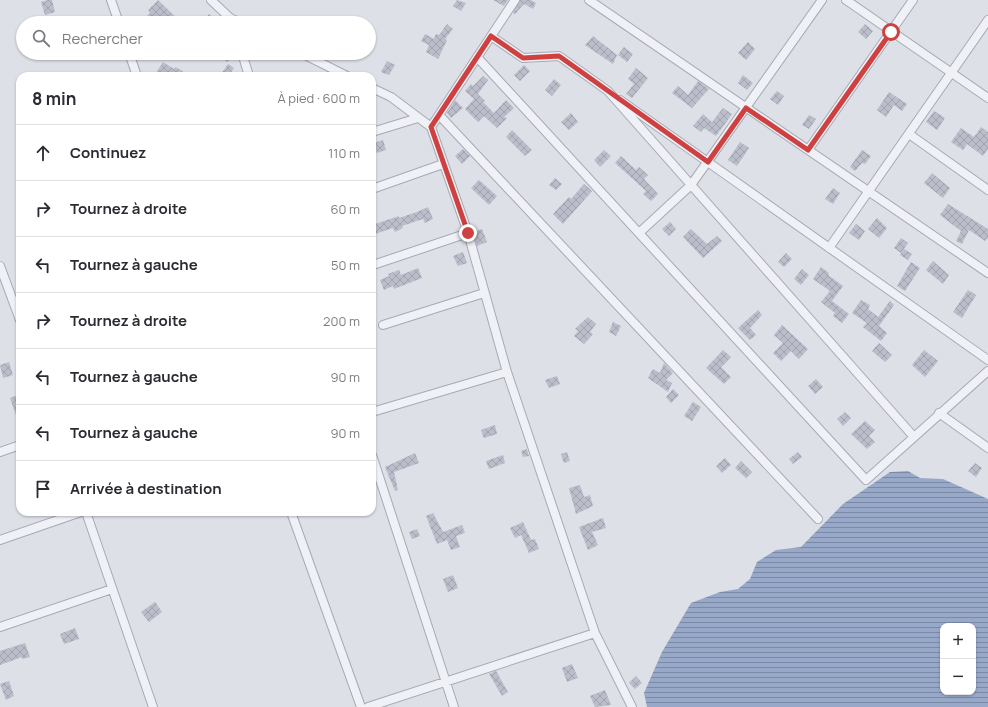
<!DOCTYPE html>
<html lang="fr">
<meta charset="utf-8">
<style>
:root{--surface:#fff;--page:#f7f7f7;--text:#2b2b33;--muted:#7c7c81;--line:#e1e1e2}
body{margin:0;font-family:Manrope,sans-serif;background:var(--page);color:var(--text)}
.controls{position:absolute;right:12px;bottom:12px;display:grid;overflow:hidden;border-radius:8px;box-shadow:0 1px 3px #0004}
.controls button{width:36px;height:36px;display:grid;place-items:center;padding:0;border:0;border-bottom:1px solid var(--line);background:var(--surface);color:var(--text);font:20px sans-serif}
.stop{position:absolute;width:12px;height:12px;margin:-9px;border:3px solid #cf4040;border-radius:50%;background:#fff}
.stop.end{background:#cf4040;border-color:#fff;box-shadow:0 1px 4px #0008}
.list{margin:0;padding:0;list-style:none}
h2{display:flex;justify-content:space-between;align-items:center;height:52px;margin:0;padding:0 16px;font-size:17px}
h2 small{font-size:13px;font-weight:400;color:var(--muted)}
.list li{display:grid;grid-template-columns:26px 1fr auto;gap:12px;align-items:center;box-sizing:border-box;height:56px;padding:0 16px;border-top:1px solid var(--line)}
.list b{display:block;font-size:15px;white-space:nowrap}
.list em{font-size:13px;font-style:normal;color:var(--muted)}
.icon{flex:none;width:22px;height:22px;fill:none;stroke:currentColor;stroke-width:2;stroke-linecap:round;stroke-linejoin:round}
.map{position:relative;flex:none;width:988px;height:707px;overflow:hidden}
.search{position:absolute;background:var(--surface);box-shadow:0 1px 3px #0004;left:16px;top:16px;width:360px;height:44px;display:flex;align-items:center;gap:10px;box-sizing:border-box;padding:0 14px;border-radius:22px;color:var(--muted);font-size:15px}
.panel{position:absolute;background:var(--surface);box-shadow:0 1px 3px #0004;left:16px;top:72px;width:360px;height:444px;border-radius:12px}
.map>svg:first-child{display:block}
.water{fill:url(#water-rules);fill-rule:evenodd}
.building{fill:url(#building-cross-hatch)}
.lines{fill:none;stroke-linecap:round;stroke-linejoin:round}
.minor-casing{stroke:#a6aab4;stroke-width:10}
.minor{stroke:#f0f1f6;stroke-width:8}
.route{stroke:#cf4040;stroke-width:5}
</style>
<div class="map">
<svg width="988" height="707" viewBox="0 0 988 707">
<defs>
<pattern id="water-rules" width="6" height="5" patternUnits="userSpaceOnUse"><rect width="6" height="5" fill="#98a8c8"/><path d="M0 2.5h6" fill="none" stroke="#7c89a4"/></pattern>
<pattern id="building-cross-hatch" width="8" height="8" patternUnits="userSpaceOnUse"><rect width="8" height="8" fill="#bbbeca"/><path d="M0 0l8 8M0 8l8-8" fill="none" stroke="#a1a3af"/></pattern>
</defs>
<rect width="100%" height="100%" fill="#dde0e7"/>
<path class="water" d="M908,471l12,7 23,1 45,20v208h-341l-3,-14 18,-41 29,-49 29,-11 18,-3 12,-10 7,-17 19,-12 25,-3 42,-43 47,-32zM943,626h30v66h-30z"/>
<path class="building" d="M48,0h4l3,12 -10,3 -4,-13z
M158,0l24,23h-20l-4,-3 -4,3h-14l10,-10 -2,-3z
M457,0l9,3 -5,8 -8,-5z
M493,0h15l-4,6z
M520,0h11l5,3 -3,6 -9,-5 -9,10 -2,-1z
M209,14l11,9h-18z
M447,24l6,5 -8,10 2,1 -9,19 -12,-7 3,-7 -8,-4 4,-7 9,5 2,-5 3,1z
M865,24l8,7 -7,8 -8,-7z
M593,36l24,19 -4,9 -28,-19z
M748,42l7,7 -9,11 -8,-7z
M624,47l9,7 -6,8 -9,-7z
M217,53h18l-8,9z
M387,61l8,4 -6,10 -8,-3z
M163,62l11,7 1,-2 8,4 -1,3 3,2h-31z
M228,64l6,4 -5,8h-4l-4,-2z
M524,65l6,6 -10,10 -6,-6z
M636,68l12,10 -16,20 -6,-4 8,-10 -6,-5z
M743,75l10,8 -6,7 -9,-7z
M483,76l5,4 -10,14 7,7 -2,1 11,11 12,-13 8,8 -10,9 3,1 -10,10 -13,-12 -6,6 -13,-13 9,-10 -9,-8 6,-7 2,2z
M554,79l7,6 -9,11 -7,-6z
M698,81l11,8 -17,19 -20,-15 6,-7 10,9z
M777,91l7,5 -6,9 -8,-6z
M889,92l18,12 -5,7 -8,-6 -8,12 -9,-7z
M455,100l8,8 -12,10 -4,-5z
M723,108l9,6 -16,22 -12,-8 -3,4 -8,-6 10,-12 9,8z
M934,111l11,7 -8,12 -11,-8z
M571,113l7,9 -9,8 -8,-8z
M809,115l7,4 -7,10 -7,-4z
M981,127l7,5v17l-5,7 -16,-12 -4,6 -12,-8 10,-14 13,9z
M512,130l20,20 -7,6 -19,-19z
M383,140l3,10 -9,3 -3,-10z
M740,142l9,6 -12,18 -9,-6z
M463,149l7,7 -8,8 -7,-8z
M604,150l7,6 -11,11 -6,-7z
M862,150l9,6 -6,8 -3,-1 -7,8 -5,-4z
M621,156l15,14 3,-3 9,8 -4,4 14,15 -7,7 -8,-7 3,-3 -31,-28z
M932,173l18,15 -7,10 -19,-15z
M555,178l7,6 -6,6 -7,-5z
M479,180l18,16 -8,9 -18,-17z
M584,184l8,7 -29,33 -10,-10 16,-17 2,2z
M833,188l7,5 -7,11 -8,-5z
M948,204l40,25v9l-3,3 -16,-11 -7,14 -6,-3 5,-10 -21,-16z
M428,207l5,12 -8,4 -2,-4 -21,7 1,2 -8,4 -2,-4 -21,7v-10l27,-9v2l18,-6z
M877,218l10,10 -8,10 -11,-9z
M670,222l6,7 -7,7 -7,-7z
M856,224l9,7 -6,9 -10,-7z
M482,229l5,13 -10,4 -4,-14z
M691,229l16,15 10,-8 5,5 -19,17 -20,-21z
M901,238l7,5 -7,10 -7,-5z
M904,249l8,5 -4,6 -8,-5z
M463,252l4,11 -9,3 -5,-10z
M786,253l6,6 -8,8 -6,-5z
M933,261l16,14 -6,9 -17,-14z
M911,262l9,6 -15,23 -8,-5z
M821,267l8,6 -1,2 15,11 -11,15 17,13 -7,9 -9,-7 2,-3 -14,-11 9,-11 -17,-12z
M418,268l4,10 -28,11 -1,-3 -9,4 -4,-10 9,-4 -1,-2 11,-4 2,5z
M802,269l7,6 -8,10 -7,-6z
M968,290l8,5 -14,23 -9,-6z
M861,300l9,5 -2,4 10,8 12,-16 4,4 -15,21 8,7 -6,8 -18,-14 4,-4 -15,-10z
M758,310l4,5 -12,13 6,7 -6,5 -12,-12z
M588,317l8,7 -6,8 3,2 -9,10 -10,-8 4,-5 -3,-2z
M613,322l8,4 -5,10 -7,-4z
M782,325l26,24 -9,10 -8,-8 -10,10 -8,-8 10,-10 -9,-8z
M879,343l13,12 -7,7 -13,-11z
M723,350l8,7 -10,10 10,10 -7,7 -18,-16z
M924,350l14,11 -13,16 -13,-12z
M9,362l4,13 -10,3 -3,-13z
M664,363l9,10 -7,7 6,3 -4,9 -20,-14 5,-9 7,4z
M557,376l3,8 -11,4 -4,-8z
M816,379l7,8 -8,7 -7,-8z
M673,389l6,6 -8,8 -5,-6z
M20,394v29l-1,1 -9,-26z
M693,402l8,5 -9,14 -8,-5z
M845,412l6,6 -8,8 -6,-7z
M865,421l10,9 -6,6 6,6 -8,7 -16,-15z
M495,425l2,9 -13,4 -3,-8z
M527,449l2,7 -6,1 -2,-6z
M567,452l3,9 -6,2 -3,-9z
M798,452l4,5 -9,7 -4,-5z
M415,453l4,10 -25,9 4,18 -3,1 -10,-24z
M503,455l2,8 -16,6 -3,-8z
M725,458l6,7 -9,8 -6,-7z
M741,461l11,11 -6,6 -11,-10z
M975,463l7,5 -6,9 -8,-6z
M580,485l4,12 6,-2 3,11 -17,8 -7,-26z
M433,513l10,19 19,-7 3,8 -9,3 4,11 -9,3 -4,-10 -10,4 -11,-28z
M603,518l3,10 -14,4 6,13 -10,5 -9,-23z
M523,522l8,18 4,-1 4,10 -10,4 -8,-18 -6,3 -5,-10z
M417,529l3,7 -8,3 -3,-7z
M453,575l5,13 -10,4 -5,-13z
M155,602l7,10 -13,10 -8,-10z
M75,628l4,11 -15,5 -4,-10z
M25,643l5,14 -8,2v-2l-22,8v-14z
M572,664l6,14 -11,4 -5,-14z
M496,671l12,21 -6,4 -13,-22z
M636,676l6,7 -7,6 -6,-6z
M9,681l5,15 -8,4 -6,-16z
M605,690l6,15 -16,2 -5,-11z"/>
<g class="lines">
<defs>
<path id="minor" d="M111,0l8,23
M211,0l19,18 11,5
M515,0l-84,127 37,106 39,139 88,261 37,74
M589,0l399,273
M846,0l142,98
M491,36l32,22 36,-2 49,35 306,346
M129,53l8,23
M242,53l7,23
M301,53l46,23
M477,57l389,423 122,-109
M372,88l19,9 40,30
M620,100l368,260
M440,116l378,403
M372,132l46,-14
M909,134l79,56
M808,150l105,-150
M372,189l71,-25
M639,233l52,-48 131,-185
M829,248l159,-228
M373,265l95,-32
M0,266l20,54
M383,325l101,-32
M372,412l135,-40
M939,413l49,35
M0,452l20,-7
M372,455l82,252
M86,512l67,195
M291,512l70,195
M0,540l81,-28
M0,627l112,-38
M368,707l227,-74"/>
</defs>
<use href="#minor" class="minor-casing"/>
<use href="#minor" class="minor"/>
</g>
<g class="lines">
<path class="route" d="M468,233l-37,-106 60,-91 32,22 36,-2 149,106 38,-54 62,42 83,-118"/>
</g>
</svg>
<div class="controls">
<button>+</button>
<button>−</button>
</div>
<div class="stop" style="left:891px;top:32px"></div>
<div class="stop end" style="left:468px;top:233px"></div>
<div class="search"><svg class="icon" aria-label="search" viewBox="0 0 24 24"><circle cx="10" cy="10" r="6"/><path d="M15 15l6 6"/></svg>Rechercher</div>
<section class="panel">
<h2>8 min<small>À pied · 600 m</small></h2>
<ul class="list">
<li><svg class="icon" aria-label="ahead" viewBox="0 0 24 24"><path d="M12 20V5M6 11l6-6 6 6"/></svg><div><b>Continuez</b></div><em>110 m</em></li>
<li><svg class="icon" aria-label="right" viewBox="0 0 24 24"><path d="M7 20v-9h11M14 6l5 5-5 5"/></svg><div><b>Tournez à droite</b></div><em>60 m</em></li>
<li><svg class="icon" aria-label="left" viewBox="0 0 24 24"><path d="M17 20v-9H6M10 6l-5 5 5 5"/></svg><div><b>Tournez à gauche</b></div><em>50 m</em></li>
<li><svg class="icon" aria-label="right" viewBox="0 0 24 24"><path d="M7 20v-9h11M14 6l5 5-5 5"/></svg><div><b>Tournez à droite</b></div><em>200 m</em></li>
<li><svg class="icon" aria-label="left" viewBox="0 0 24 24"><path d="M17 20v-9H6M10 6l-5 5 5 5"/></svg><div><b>Tournez à gauche</b></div><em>90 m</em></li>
<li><svg class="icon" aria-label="left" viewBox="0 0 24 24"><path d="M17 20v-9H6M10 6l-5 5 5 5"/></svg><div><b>Tournez à gauche</b></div><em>90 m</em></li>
<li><svg class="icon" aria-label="arrive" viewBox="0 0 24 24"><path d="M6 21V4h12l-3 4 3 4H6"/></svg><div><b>Arrivée à destination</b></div></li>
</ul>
</section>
</div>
